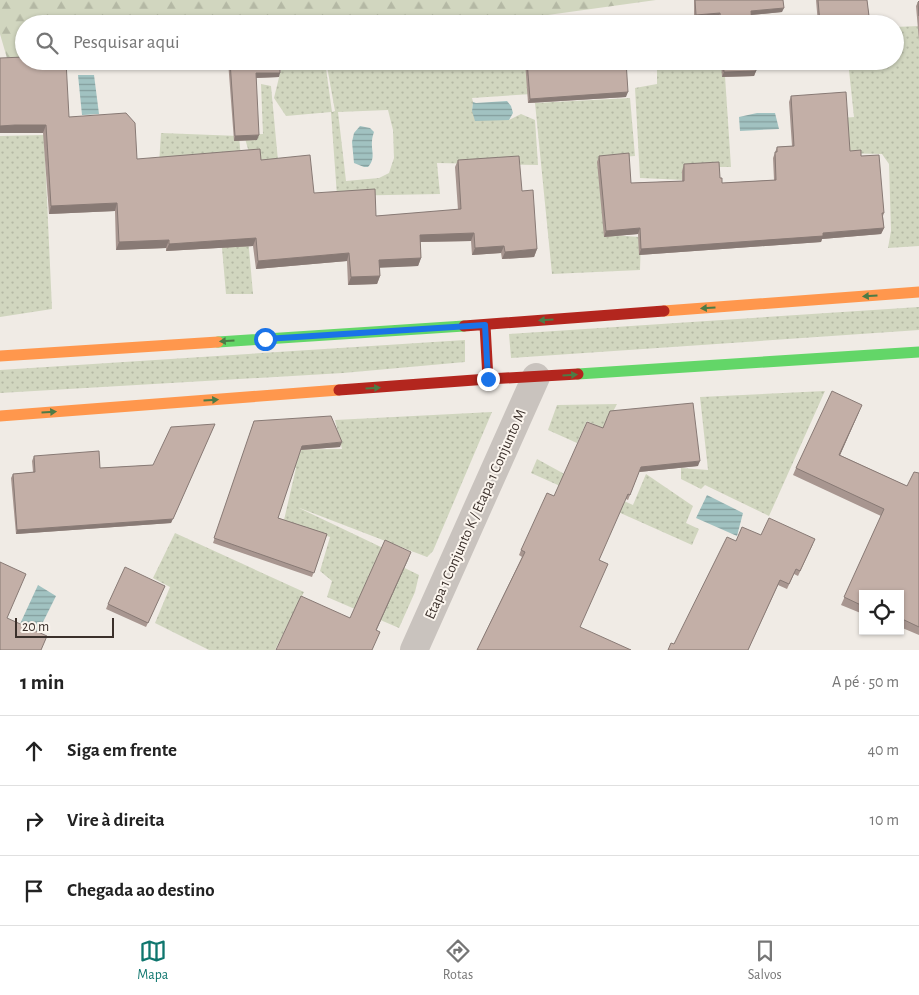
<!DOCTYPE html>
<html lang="pt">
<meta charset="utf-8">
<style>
:root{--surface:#fff;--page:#f2f2f2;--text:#222;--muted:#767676;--line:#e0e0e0;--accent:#0f766e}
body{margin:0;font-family:"Alegreya Sans",sans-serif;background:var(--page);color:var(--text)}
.controls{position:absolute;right:15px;bottom:15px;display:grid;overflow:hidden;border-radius:0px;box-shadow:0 1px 4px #0004}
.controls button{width:45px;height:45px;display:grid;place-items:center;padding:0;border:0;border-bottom:1px solid var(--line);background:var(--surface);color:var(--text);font:25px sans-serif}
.scale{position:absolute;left:15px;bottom:12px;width:99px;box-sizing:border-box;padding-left:5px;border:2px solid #3b302b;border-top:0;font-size:14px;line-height:18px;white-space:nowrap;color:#3b302b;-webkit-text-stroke:4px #fbf5ee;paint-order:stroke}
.stop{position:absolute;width:15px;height:15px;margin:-11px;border:4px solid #1a73e8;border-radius:50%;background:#fff}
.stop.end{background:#1a73e8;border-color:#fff;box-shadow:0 1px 5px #0008}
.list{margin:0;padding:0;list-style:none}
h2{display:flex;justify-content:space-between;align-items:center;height:65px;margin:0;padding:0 20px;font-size:21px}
h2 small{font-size:16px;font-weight:400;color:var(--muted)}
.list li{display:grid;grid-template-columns:32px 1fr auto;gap:15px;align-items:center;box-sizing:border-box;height:70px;padding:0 20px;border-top:1px solid var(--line)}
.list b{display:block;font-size:19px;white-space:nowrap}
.list em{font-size:16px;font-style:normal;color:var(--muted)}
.icon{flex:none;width:28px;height:28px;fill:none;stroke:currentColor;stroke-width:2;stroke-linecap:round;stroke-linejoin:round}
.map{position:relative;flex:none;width:919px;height:650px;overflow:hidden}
.search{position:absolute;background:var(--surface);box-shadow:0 1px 4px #0004;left:15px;right:15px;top:15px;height:55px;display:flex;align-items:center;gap:12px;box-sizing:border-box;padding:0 18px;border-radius:28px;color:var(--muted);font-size:19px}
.sheet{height:275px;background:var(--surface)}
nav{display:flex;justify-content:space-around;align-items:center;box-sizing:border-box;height:70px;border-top:1px solid var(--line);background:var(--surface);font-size:14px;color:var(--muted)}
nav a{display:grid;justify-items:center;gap:2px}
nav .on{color:var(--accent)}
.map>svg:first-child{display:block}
.grass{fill:url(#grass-dots);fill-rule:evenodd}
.forest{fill:url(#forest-firs)}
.water{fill:url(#water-rules)}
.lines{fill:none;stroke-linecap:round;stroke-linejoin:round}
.street{stroke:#c9c3be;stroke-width:28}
.fast{stroke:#63d668;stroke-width:11}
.slow{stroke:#ff974d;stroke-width:11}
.jam{stroke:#b3261e;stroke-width:11}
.wall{fill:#a89690}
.shaded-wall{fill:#887a75}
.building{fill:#c3afa7;stroke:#887a75}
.oneway{fill:#4d7b46}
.route{stroke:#1a73e8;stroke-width:6}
.labels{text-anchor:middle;stroke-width:4;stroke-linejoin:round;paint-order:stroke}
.street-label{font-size:15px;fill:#3b302b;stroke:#fbf5ee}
</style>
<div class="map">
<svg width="919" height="650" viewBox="0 0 919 650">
<defs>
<pattern id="grass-dots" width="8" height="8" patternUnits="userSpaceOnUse" patternTransform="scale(1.25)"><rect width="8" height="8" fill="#d1d6bf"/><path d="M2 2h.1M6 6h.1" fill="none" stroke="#b4b8a4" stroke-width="1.8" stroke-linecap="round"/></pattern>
<pattern id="forest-firs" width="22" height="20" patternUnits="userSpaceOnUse" patternTransform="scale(1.25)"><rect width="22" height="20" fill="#d1d6bf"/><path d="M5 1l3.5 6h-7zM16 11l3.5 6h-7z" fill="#b4b8a4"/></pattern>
<pattern id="water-rules" width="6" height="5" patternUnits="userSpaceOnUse" patternTransform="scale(1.25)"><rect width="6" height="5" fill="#a1c2c1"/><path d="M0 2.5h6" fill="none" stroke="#849e9d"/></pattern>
</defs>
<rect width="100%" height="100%" fill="#f0ebe5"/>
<path class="grass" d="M919,26v220l-31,2 3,-17 -2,-67 -7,-10 -44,-1 -6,-34 22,-2 -6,-56h47v-34z
M283,61h42l7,51 3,-1 -9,-50h98l2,7 104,-7 2,33 -60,4 1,4 -1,9 37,9 12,-6 14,6 3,45 -101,-2 3,31 -103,2 -6,-84 -45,4 -12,-18zM388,110l5,20 1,28 -5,15 -10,5 -33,3 -8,-69z
M657,61h67l7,106h-44l-2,13 -45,-2 -5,-90 22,-4z
M261,84l10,2 7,75 -26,2 -8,-28 19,-1z
M630,98l5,58 -29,2 3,77 32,2 -1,33 -88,4 -17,-171z
M161,133l78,3 14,158h-27l-9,-104 -58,-26z
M44,135l8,174 -52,8v-181z
M919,307v23l-408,28 -2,-24z
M465,340v22l-122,11 -343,20v-23z
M825,391l-56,125 -64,-31 -4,4 -20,-10v-11l27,2 -8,-73z
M617,404l-13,25 -17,-8 -10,22 -29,-13 9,-25z
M492,412l-59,139 -6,6 -130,-50 86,41 -3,8 39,19 -4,17 -16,36 -72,-31 5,-16 -12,-10 10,-34 -46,-17 12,-52 -36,-18 82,-1 -7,-29z
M537,459l31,17 65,29 13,-31 47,32 -7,17 13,6 -7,16 -161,-72z
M175,533l129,59 -29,58h-66l-54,-27 15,-36 -17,-9z"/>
<path class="forest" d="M0,0h656l-152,21 -35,3h-445v37l-15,4 -9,-31z"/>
<path class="water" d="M78,75h16l5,39 -17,1z
M507,101l4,5 2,7 -4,7 -34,1 -3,-10 1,-9 3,1z
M757,113h18l4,16 -39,2 -1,-14z
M360,126l10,2 4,4c-1,3 -2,6 -2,9 -1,10 4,17 -4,26h-4l-10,-4 -2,-21 2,-9z
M707,495l36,18 -6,23 -41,-18z
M38,585l18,11 -18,36 -18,-8z"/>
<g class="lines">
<path class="street" d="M414,650l122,-273"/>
<path class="fast" d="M218,342l246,-16
M578,374l341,-22"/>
<path class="slow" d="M664,311l255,-19
M0,356l218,-14
M0,416l339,-26"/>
<path class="jam" d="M485,325l3,54
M464,326l200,-15
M339,390l149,-11 90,-5"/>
</g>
<path class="wall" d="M694,0h89l-1,12 -30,3v9h-33l-1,-6 -24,2z
M816,0h51l3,24h-52z
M919,1v40l-3,-35 2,-4z
M0,58l69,59 68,42 124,1 53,33 62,23 82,-6 -3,-43 3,-7 64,31 15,58 -3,8 -32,2 -1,-6 -29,2 -1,-14 -51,1 1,16 -3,8 -38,1v9l-3,8 -29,1 -1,-24 -91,8 -3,-23 -87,5v-3l-50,2 -1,-39 -66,3 -6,-81h-43z
M228,61h52l-1,16 -23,1 1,62 -23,1z
M525,61h101v36l-98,6z
M721,61h34l1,10 -2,5 -32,1z
M791,96l59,55 11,5 23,57 -1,3 1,12 -3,6 -59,5 -1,3 -182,13 -1,-21 -34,3 -7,-75 2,-6 32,27 51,-2v-10l2,-7 36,14 2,5 52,-3 -1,-22 4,-11 15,-1 -3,-44z
M859,412l-19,43 67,31 12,-13v162l-19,-8v-33h-37v20l-22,-9 40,-89 -88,-41 3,-7z
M254,421l86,26 -40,3 -22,68 49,16 -15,43 -99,-34z
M213,428l-42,95 -155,11 -5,-56 2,-4 20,-2 -1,-11 2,-5 66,12 53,-3z
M603,428l95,38 -59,6 -11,28 -2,-1 -149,151 45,-93 -3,-2 2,-5 33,-54z
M761,535l52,9 -15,32 -4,-2 -7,15 -9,-4 -30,65h-80l6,-6 62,-103z
M165,586l-19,41 -40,-18 2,-5z"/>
<path class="shaded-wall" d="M784,8l-2,4 -32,3 1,-4z
M720,13l-2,5 -24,2 2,-5z
M822,61h28v1l-29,3z
M756,71l-2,5 -32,1 2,-5z
M256,73h24l-1,4 -25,1z
M628,92l-2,5 -98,6 2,-4z
M15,125h31l-3,8h-43v-7z
M259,135l-2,5 -23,1 1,-5z
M117,203l-2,8 -66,3 2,-8z
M640,228l-2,6 -34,3 2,-6z
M884,228l-3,6 -59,5 -1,3 -182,13 2,-6z
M474,233l-3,8 -54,1 3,-7z
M256,238l-3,8 -87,5 3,-7z
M169,240l-3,8 -50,2 3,-8z
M504,246l-3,7 -29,2 3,-7z
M537,249l-3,8 -32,2 3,-7z
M349,253l-2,8 -91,8 2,-8z
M421,258l-3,8 -42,2 3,-8z
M380,276l-3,8 -29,1 3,-8z
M862,405l-3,7 -22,50 2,-7z
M213,428l-42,95 -155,11 1,-4 156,-11z
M342,442l-2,5 -40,3 2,-4z
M700,461l-2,5 -59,6 -11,28 13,-33z
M411,552l-3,8 -35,78 3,-8z"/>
<path class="building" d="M695,0h88l1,8 -33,3 1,13h-31l-1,-11 -24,2z
M818,0h49l3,24h-50z
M919,1v15l-1,-14z
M623,21v3h-49z
M24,57v4h42l3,56 57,-4 9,10 2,36 123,-10 1,11 49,-5 4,38 61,-4 1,27 85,-7 -3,-49 61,-4 3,35 11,-1 4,59 -32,3 -1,-6 -29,2 -1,-15 -54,2 1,23 -42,2 1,16 -29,1 -2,-24 -91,8 -2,-23 -87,6v-4l-50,2 -2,-39 -66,3 -5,-81h-31l-15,1v-68z
M230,61h50v12h-24l3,62 -24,1z
M527,61h99l2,31 -98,7z
M723,61h32l1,10 -32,1z
M846,92l4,59 11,-1v6l18,-1 5,58h-2l2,15 -61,5v3l-182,13 -1,-21 -34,3 -7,-75 30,-3 2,30 53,-2v-17l35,-2 1,16h2v5l54,-3 -1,-28h2v-5l17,-1 -3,-50z
M832,391l30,14 -23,50 68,31 7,-14 5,1v154l-19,-9v-24h-37v12l-19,-9 40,-88 -88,-41z
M693,403l7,58 -59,6 -11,28 -2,-1 -29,66 9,4 -28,63 51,23h-154l48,-98 -4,-2 26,-57 7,3 33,-74 16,6 7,-17z
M331,416l11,26 -40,4 -24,72 49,16 -13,39 -100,-35 40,-117z
M215,424l-42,95 -156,11 -4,-56 22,-2 -1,-16 65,-5 1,17 53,-3 18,-38z
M769,518l46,21 -15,32 -4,-2 -7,15 -9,-4 -32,70h-80l3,-7 3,1 53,-107 9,4 6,-14 19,8z
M385,540l26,12 -35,78 4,2 -8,18h-96l25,-54 49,22z
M0,562l26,12 -19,44 40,18 -6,14h-41z
M125,567l40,19 -17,37 -40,-19z"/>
<defs><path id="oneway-solid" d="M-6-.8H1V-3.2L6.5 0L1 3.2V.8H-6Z" transform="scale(1.25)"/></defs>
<g class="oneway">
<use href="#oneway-solid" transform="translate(870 296) rotate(176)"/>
<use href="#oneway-solid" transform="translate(708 308) rotate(176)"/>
<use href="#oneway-solid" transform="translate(546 320) rotate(176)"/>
<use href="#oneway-solid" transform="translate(227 341) rotate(176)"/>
<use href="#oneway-solid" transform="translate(570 375) rotate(-4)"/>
<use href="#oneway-solid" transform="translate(373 388) rotate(-4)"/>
<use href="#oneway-solid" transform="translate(211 400) rotate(-4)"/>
<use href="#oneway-solid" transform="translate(49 412) rotate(-4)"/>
</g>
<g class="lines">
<path class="route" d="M265,339l220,-14 3,54"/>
</g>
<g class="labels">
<g class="street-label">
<text transform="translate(475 514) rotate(-66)" y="5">Etapa 1 Conjunto K / Etapa 1 Conjunto M</text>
</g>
</g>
</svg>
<div class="controls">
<button><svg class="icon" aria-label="locate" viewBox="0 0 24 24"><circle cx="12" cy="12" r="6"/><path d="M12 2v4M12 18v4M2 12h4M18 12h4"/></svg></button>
</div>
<div class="scale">20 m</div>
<div class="stop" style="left:265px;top:339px"></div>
<div class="stop end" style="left:488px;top:379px"></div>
<div class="search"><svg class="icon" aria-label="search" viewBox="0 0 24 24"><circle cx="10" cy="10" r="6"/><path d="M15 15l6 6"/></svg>Pesquisar aqui</div>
</div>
<section class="sheet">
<h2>1 min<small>A pé · 50 m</small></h2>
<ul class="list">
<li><svg class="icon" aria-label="ahead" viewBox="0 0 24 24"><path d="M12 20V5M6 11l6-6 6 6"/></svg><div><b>Siga em frente</b></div><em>40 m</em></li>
<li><svg class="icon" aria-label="right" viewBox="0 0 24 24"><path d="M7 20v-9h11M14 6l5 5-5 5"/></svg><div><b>Vire à direita</b></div><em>10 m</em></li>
<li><svg class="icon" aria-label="arrive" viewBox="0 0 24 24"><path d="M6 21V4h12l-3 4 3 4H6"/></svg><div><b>Chegada ao destino</b></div></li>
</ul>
</section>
<nav>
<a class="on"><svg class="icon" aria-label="map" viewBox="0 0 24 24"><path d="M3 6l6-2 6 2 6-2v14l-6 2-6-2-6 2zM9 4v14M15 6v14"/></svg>Mapa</a>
<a><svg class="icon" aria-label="directions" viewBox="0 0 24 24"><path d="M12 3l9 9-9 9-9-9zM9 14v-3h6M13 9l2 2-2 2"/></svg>Rotas</a>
<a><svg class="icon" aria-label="saved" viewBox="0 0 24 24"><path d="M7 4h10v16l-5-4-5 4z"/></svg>Salvos</a>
</nav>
